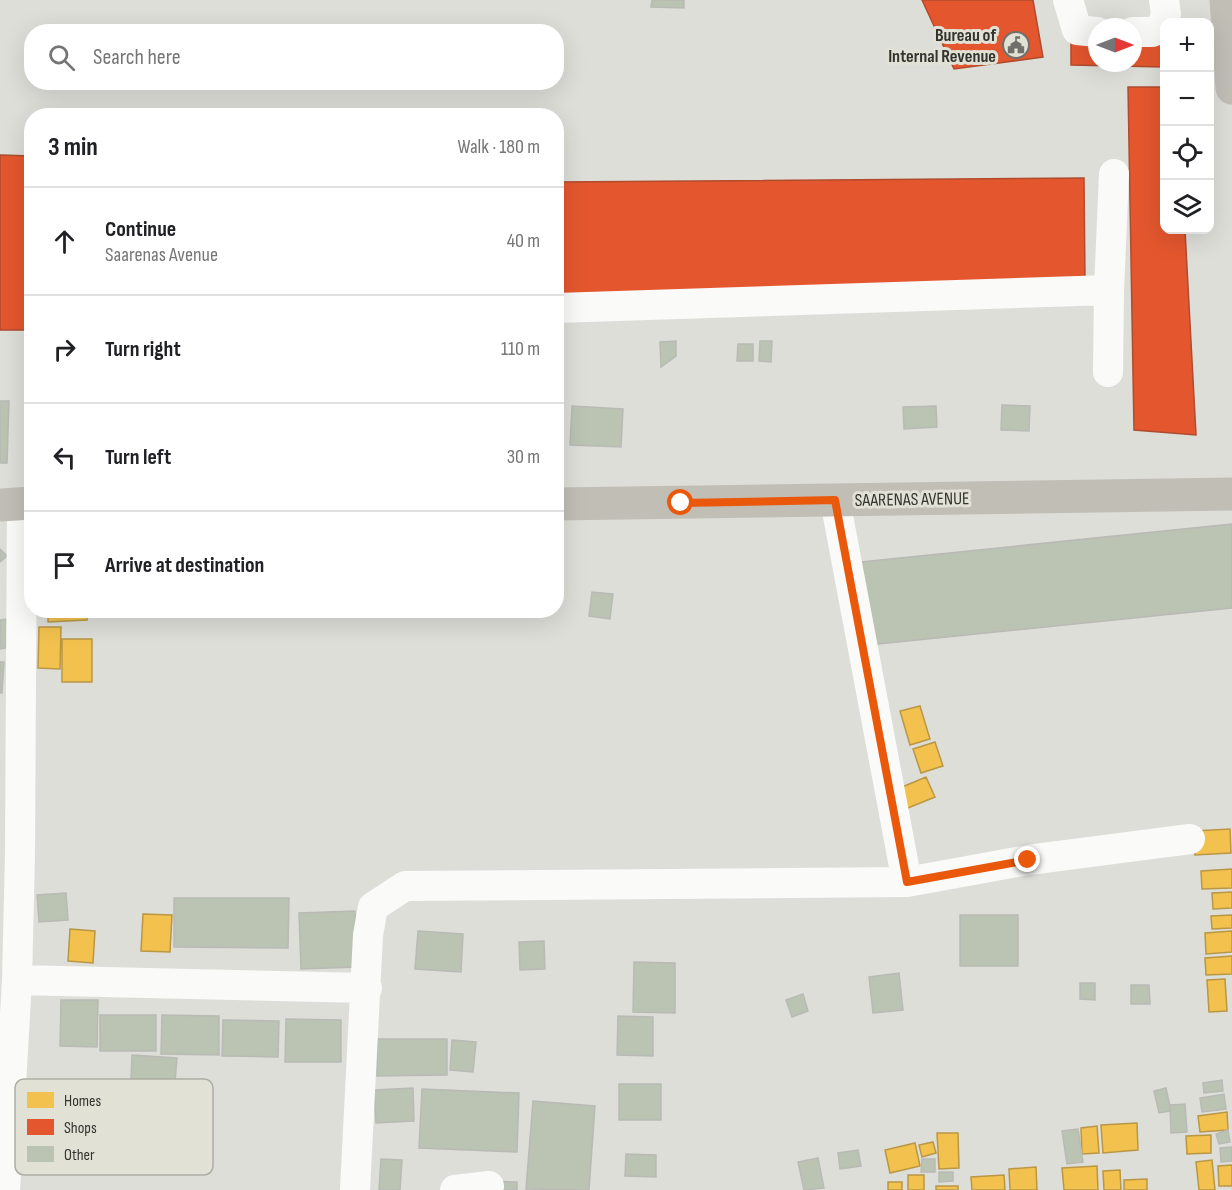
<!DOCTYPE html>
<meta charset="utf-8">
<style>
:root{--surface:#fff;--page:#f6f6f6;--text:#202124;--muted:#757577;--line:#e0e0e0}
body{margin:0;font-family:"Sofia Sans Condensed",sans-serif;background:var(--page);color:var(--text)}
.controls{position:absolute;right:18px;top:18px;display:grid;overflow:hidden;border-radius:12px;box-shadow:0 6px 24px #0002}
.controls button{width:54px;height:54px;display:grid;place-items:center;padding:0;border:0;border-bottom:2px solid var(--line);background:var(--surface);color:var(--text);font:30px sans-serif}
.compass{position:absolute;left:1088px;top:18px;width:54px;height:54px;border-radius:50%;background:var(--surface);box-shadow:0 6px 24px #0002;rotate:90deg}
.stop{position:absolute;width:18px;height:18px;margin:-14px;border:4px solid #ea580c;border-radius:50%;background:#fff}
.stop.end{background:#ea580c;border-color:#fff;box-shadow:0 2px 6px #0008}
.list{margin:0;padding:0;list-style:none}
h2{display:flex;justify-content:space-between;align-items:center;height:78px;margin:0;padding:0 24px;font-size:26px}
h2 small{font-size:20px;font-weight:400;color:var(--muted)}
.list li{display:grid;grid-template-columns:39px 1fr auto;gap:18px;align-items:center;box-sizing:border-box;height:108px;padding:0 24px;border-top:2px solid var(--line)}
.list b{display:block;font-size:22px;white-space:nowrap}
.list p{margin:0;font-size:20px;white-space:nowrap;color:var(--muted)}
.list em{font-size:20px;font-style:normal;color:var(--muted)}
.icon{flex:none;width:33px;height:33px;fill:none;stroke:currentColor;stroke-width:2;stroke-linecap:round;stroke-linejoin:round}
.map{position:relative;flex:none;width:1232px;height:1190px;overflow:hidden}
.search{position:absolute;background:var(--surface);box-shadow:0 6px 24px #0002;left:24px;top:24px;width:540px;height:66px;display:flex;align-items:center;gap:15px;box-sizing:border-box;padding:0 21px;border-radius:24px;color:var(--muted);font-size:22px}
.panel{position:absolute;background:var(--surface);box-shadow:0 6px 24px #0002;left:24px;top:108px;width:540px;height:510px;border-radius:24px}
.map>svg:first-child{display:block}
.homes{fill:#f2c14e;stroke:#b99745;stroke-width:1.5}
.shops{fill:#e4572e;stroke:#af4c2e;stroke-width:1.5}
.building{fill:#bbc3b2;stroke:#b9bab6;stroke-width:1.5}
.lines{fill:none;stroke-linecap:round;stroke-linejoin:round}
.minor{stroke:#fafaf9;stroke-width:30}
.major{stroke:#c1beb6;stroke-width:33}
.route{stroke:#ea580c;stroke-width:8}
.labels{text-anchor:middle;stroke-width:6;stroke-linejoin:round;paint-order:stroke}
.poi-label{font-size:18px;font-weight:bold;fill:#34342f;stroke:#e1e1d6;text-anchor:end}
.street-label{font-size:18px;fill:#34342f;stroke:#e1e1d6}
.key{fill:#e1e1d6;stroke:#adada4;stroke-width:1.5}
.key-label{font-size:16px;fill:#34342f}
</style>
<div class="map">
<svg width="1232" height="1190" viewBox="0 0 1232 1190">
<rect width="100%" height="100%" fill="#deded9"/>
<path class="homes" d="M48,610h39v10l-39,2z
M39,627h22l-1,42 -22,-1z
M62,639h30v43h-30z
M920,706l10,33 -20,6 -10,-34z
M935,742l8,24 -22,7 -8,-24z
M926,777l9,20 -32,13 -8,-20z
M1230,829l1,24 -36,2 -1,-24z
M1232,869v19l-30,1 -1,-18z
M1232,892v16l-19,1 -1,-16z
M143,914l29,1 -2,37 -29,-1z
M1232,915v13l-20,1 -1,-13z
M70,929l25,2 -2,32 -25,-2z
M1232,931v21l-26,2 -1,-21z
M1232,956v18l-26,1 -1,-17z
M1225,979l2,32 -18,1 -2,-32z
M1227,1112l1,18 -28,2 -2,-16z
M1137,1123l1,27 -35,3 -2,-28z
M1097,1126l2,27 -17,1 -1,-26z
M937,1133h21l1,35 -20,1z
M1211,1135v18l-24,1 -1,-18z
M933,1142l3,11 -14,4 -3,-12z
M915,1143l5,23 -30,7 -5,-23z
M1212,1160l3,30h-16l-3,-28z
M1232,1165v21h-13l-1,-20z
M1097,1166l1,24h-34l-2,-22z
M1036,1167l1,23h-27l-1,-21z
M1120,1170l1,20h-17l-1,-19z
M908,1175h16v15h-16z
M1004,1175l1,15h-33l-1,-13z
M1147,1179v11h-23v-10z
M888,1182h14v8h-14z
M936,1186h22v4h-22z"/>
<path class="shops" d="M922,0h111l10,57 -89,12z
M1071,40l26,1v22h36v-21l31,1v24l-93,-2z
M1128,87h36v143h21l11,205 -62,-5z
M0,155l32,1v174h-32z
M1084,178l1,102 -529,17v-115z"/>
<path class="building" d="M652,0h32v8l-33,-1z
M676,341v15l-15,11 -1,-25z
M760,341h12l-1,21 -12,-1z
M738,344h15v17h-16z
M0,401h9l-2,62h-7z
M1002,405l28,1 -1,25 -28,-1z
M572,406l51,3 -2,38 -51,-2z
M936,406l1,21 -33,2 -1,-22z
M1232,524v84l-363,37 -8,-83z
M0,549l7,7 -7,6z
M592,592l21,2 -3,25 -21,-3z
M7,619l4,28 -11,2v-29z
M0,662h4l-2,31h-2z
M66,893l2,27 -29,2 -2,-27z
M174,898h115l-1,50 -114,-1z
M355,911l2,56 -56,2 -2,-56z
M960,915h58v51h-58z
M418,931l45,3 -2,38 -46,-3z
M544,941l1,28 -25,1 -1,-28z
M634,962l41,1v50l-42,-1z
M899,973l4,37 -30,3 -4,-36z
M1080,983h15v17l-15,-1z
M1131,985h18l1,19h-19z
M803,994l5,17 -16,6 -6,-17z
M61,1000h37l-1,47 -37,-1z
M100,1015h56v36h-56z
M162,1015l57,1v39l-58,-1z
M618,1016l35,1v39l-36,-1z
M286,1019l55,1v42h-56z
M223,1020l56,1 -1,36 -56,-1z
M377,1039h70v36l-70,1z
M452,1040l24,2 -3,30 -23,-2z
M132,1055l45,3 -2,24 -44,-2z
M1222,1080l1,11 -19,2 -1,-10z
M619,1084h42v36h-42z
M413,1088l1,33 -38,2 -2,-33z
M1166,1088l5,23 -12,2 -5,-22z
M422,1089l97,4 -2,59 -98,-4z
M1224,1094l2,15 -24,3 -2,-14z
M533,1101l62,5 -6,84 -63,-1z
M1185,1104l2,28 -16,1 -1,-28z
M1078,1129l5,33 -16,2 -5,-33z
M1228,1130l2,12 -11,2 -3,-10z
M1232,1147v14l-11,1 -1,-14z
M858,1150l3,16 -21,3 -2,-16z
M626,1154l30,1v22l-31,-1z
M818,1158l6,30 -20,2 -6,-28z
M381,1159l21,1 -2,30h-21z
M922,1159h13v13h-14z
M939,1172h14v9l-14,1z
M491,1181l26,1v8h-26z"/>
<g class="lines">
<path class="minor" d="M1068,0l9,30 20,2
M1133,32h19l10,-5 4,-13 -2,-14
M556,308l553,-18 5,-116
M1108,372l1,-82
M835,500l72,382
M17,980l350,8
M5,1190l12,-210 3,-126 2,-351
M355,1190l13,-255 5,-28 32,-21 502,-4 121,-22 162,-21
M455,1190l34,-4"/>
<path class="major" d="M1226,0l6,88
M556,504l676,-10
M0,505l32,-2"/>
</g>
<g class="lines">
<path class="route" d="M681,503l154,-3 72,382 121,-22"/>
</g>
<defs>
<symbol id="civic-ring" viewBox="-11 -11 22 22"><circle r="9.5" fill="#e1e1d6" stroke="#70706a" stroke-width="1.5"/><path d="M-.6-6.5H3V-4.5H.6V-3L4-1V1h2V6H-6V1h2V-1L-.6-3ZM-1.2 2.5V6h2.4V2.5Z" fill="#70706a"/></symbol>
</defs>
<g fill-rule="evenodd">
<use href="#civic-ring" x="1001" y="30" width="30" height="30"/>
</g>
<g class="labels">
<g class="poi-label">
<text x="996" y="41">Bureau of<tspan x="996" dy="21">Internal Revenue</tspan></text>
</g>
<g class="street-label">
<text transform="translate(912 499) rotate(-1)" y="6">SAARENAS AVENUE</text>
</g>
</g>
<rect x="15" y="1079" width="198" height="96" rx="9" class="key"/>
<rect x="27" y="1092" width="27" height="16" fill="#f2c14e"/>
<rect x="27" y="1119" width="27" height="16" fill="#e4572e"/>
<rect x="27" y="1146" width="27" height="16" fill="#bbc3b2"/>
<g class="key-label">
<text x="64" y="1106">Homes</text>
<text x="64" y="1133">Shops</text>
<text x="64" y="1160">Other</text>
</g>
</svg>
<div class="controls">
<button>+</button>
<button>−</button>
<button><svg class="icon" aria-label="locate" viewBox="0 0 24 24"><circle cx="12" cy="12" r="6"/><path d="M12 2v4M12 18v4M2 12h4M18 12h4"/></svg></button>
<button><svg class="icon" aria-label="layers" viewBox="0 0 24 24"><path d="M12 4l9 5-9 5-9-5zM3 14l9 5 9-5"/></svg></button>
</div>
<svg class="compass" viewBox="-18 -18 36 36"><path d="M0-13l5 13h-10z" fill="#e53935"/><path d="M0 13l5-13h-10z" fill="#757577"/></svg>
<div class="stop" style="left:681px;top:503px"></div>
<div class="stop end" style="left:1028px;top:860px"></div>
<div class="search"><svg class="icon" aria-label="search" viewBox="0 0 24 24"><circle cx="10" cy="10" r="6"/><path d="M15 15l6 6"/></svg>Search here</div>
<section class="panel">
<h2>3 min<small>Walk · 180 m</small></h2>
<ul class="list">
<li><svg class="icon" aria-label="ahead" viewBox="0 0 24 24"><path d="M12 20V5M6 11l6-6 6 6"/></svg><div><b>Continue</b><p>Saarenas Avenue</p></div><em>40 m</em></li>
<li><svg class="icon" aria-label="right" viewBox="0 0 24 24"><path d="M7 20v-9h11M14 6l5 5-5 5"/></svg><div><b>Turn right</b></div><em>110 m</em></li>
<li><svg class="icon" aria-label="left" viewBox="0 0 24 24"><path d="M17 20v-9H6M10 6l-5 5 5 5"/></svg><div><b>Turn left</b></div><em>30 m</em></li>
<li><svg class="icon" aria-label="arrive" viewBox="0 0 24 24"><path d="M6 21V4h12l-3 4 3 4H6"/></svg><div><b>Arrive at destination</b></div></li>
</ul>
</section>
</div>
